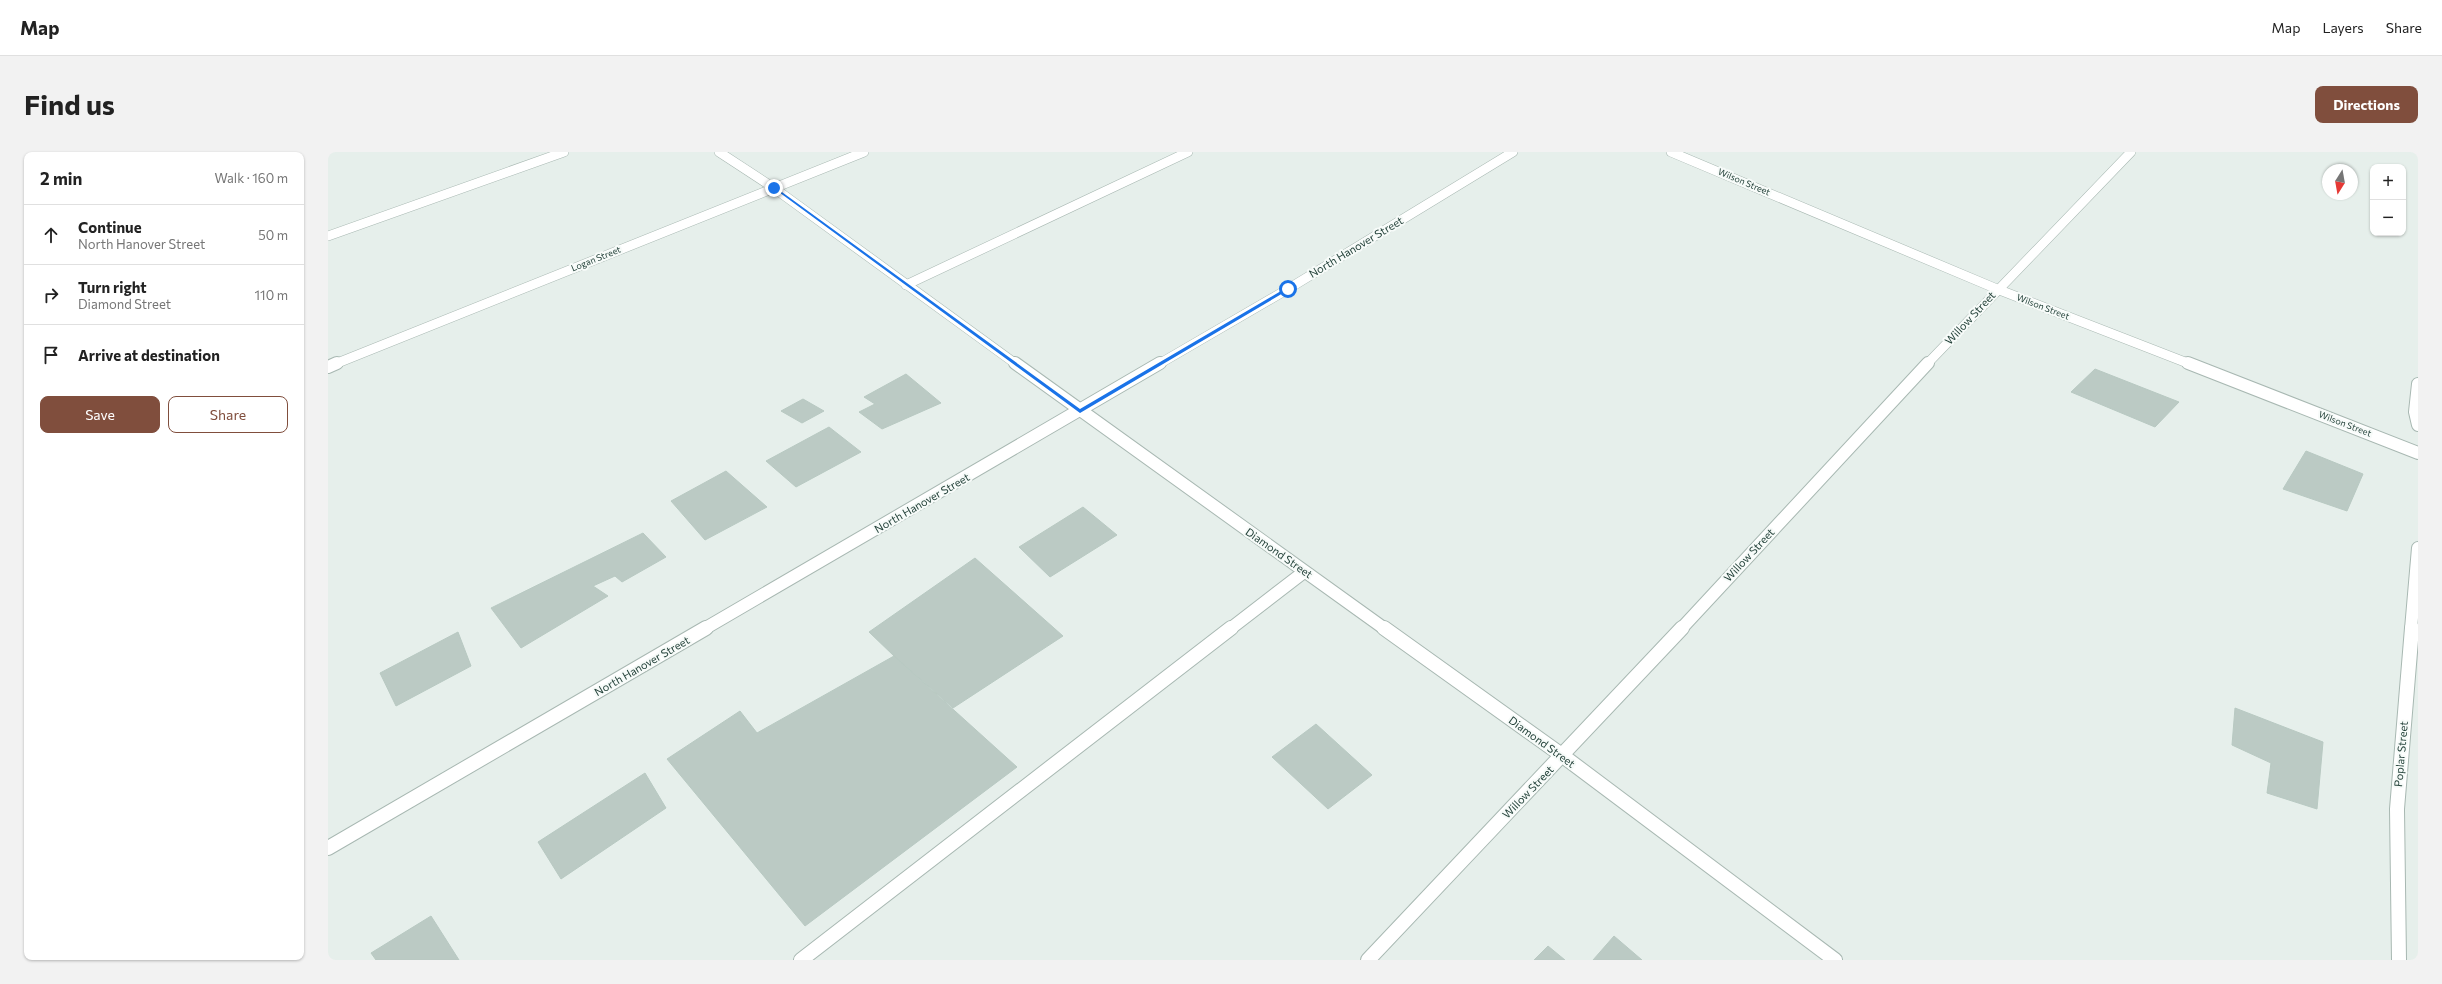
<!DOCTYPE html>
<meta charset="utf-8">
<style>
:root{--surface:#fff;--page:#f2f2f2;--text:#222;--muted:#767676;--line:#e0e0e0;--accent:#804e3d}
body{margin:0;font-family:Commissioner,sans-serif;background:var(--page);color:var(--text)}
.controls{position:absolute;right:12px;top:12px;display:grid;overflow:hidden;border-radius:8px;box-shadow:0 1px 3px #0004}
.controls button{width:36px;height:36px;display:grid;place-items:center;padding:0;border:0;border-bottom:1px solid var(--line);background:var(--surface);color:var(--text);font:20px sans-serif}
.compass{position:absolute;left:1994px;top:12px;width:36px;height:36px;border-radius:50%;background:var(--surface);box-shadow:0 1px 3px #0004;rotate:191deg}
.stop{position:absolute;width:12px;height:12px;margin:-9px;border:3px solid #1a73e8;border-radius:50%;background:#fff}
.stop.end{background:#1a73e8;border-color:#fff;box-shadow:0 1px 4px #0008}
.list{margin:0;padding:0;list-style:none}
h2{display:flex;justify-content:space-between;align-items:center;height:52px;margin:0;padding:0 16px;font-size:17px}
h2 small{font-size:13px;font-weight:400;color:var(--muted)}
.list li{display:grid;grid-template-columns:26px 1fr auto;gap:12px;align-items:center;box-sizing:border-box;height:60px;padding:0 16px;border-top:1px solid var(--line)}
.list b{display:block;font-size:15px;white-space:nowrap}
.list p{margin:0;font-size:13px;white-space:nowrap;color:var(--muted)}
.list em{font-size:13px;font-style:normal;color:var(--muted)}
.actions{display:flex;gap:8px;padding:12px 16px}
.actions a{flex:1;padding:9px 0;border:1px solid var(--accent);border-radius:8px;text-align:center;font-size:14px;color:var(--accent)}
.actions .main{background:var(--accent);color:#fff}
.icon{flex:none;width:22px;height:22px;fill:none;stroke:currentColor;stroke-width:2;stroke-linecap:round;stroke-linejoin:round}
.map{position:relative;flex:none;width:2090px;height:808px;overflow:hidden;border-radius:8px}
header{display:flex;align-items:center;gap:24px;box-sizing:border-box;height:56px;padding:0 20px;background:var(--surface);border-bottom:1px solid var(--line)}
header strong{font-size:19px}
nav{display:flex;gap:22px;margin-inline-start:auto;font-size:14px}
.intro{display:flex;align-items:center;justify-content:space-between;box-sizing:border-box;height:96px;padding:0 24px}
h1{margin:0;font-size:28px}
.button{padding:10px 18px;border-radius:8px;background:var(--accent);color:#fff;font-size:14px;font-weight:700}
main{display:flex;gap:24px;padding:0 24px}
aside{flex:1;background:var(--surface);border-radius:8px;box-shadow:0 1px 3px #0004}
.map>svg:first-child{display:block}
.building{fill:#bbcac4;stroke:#b8c9c2}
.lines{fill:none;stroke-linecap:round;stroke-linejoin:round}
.service-far2-casing{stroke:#a8b8b2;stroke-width:10}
.service-far1-casing{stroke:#a8b8b2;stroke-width:14}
.service-casing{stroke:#a8b8b2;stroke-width:16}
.minor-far2-casing{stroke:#a8b8b2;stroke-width:10}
.minor-far1-casing{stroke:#a8b8b2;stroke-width:14}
.minor-casing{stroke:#a8b8b2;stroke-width:16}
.tertiary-far2-casing{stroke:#a8b8b2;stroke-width:10}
.tertiary-far1-casing{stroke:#a8b8b2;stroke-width:14}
.tertiary-casing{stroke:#a8b8b2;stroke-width:16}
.service-far2{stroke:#fff;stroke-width:9}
.service-far1{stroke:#fff;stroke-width:12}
.service{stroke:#fff;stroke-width:14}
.minor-far2{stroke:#fff;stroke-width:9}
.minor-far1{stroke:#fff;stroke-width:12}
.minor{stroke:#fff;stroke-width:14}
.tertiary-far2{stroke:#fff;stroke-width:9}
.tertiary-far1{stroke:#fff;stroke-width:12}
.tertiary{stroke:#fff;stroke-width:14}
.route{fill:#1a73e8}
.labels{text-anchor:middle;stroke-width:4;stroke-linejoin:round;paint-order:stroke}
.far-street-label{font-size:9px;fill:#24423a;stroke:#f7fbf9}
.street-label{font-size:11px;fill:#24423a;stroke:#f7fbf9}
</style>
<header>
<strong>Map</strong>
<nav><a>Map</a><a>Layers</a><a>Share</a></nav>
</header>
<div class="intro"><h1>Find us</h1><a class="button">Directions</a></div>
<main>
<aside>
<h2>2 min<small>Walk · 160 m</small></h2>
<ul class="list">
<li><svg class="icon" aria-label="ahead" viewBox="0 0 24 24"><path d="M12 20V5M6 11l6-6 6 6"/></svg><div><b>Continue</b><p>North Hanover Street</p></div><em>50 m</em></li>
<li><svg class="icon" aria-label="right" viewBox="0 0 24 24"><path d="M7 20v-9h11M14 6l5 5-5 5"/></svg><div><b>Turn right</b><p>Diamond Street</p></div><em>110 m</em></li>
<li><svg class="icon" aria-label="arrive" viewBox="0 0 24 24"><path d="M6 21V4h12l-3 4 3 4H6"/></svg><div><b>Arrive at destination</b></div></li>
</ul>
<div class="actions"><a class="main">Save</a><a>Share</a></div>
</aside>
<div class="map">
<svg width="2090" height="808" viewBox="0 0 2090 808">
<rect width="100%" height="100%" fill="#e6efeb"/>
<path class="building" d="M1767,217l84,33 -24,25 -84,-35z
M578,222l35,29 -59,26 -23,-17 16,-8 -11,-7z
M475,247l21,12 -22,12 -21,-12z
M501,275l32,25 -65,35 -30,-26z
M1978,299l57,23 -16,37 -64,-22z
M398,319l41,36 -62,33 -34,-39z
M755,355l34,28 -67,42 -31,-30z
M315,381l23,24 -44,25 -7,-6 -22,10 15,10 -87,52 -30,-40z
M647,406l88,78 -110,72 -59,-52 -25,-24z
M130,480l13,34 -75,40 -16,-33z
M566,504l123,111 -212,159 -138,-167 73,-48 17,22z
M1907,556l88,34 -6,67 -50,-16 4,-30 -39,-18z
M988,572l56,51 -44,34 -56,-52z
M317,621l21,35 -105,71 -23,-37z
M103,764l28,44h-83l-5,-7z
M1286,784l28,24h-49z
M1220,794l17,14h-31z"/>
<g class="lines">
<defs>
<path id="service-far2" d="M0,84l236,-84
M578,133l282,-133"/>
<path id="service-far1" d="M2090,232l-3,28 3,13
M902,477l74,-57"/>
<path id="service" d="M473,808l430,-332"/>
<path id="minor-far2" d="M391,0l55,36 242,176
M7,212l529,-212
M1599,212l204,-212"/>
<path id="minor-far1" d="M687,211l370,266
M0,215l9,-4
M1353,477l247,-266
M2083,477l7,-81"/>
<path id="minor" d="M1056,476l179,128 272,204
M1040,808l314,-332
M2071,808l-2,-151 15,-181"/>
<path id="tertiary-far2" d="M1343,0l326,137 193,75
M831,212l129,-75 225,-137"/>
<path id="tertiary-far1" d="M1860,211l230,90
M376,477l456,-266"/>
<path id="tertiary" d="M0,696l378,-220"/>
</defs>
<use href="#service-far2" class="service-far2-casing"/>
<use href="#service-far1" class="service-far1-casing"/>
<use href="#service" class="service-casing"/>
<use href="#minor-far2" class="minor-far2-casing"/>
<use href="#minor-far1" class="minor-far1-casing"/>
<use href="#minor" class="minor-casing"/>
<use href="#tertiary-far2" class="tertiary-far2-casing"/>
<use href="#tertiary-far1" class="tertiary-far1-casing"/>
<use href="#tertiary" class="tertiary-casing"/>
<use href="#service-far2" class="service-far2"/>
<use href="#service-far1" class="service-far1"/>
<use href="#service" class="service"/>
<use href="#minor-far2" class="minor-far2"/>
<use href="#minor-far1" class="minor-far1"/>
<use href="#minor" class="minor"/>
<use href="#tertiary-far2" class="tertiary-far2"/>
<use href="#tertiary-far1" class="tertiary-far1"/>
<use href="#tertiary" class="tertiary"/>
</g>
<path class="route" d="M444,35h3l305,222 206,-121 4,1 -210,124z"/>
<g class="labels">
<g class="far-street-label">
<text transform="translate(1416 30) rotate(23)" y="3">Wilson Street</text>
<text transform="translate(268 107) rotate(-22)" y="3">Logan Street</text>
<text transform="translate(1715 155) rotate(21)" y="3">Wilson Street</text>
<text transform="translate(2017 272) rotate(21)" y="3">Wilson Street</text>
</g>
<g class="street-label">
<text transform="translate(1028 95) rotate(-31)" y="4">North Hanover Street</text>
<text transform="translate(1642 166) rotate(-47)" y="4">Willow Street</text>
<text transform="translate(594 351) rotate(-30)" y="4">North Hanover Street</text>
<text transform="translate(951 401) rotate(35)" y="4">Diamond Street</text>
<text transform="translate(1421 403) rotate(-47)" y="4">Willow Street</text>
<text transform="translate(314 514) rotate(-30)" y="4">North Hanover Street</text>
<text transform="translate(1214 590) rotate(36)" y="4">Diamond Street</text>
<text transform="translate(2073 602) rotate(-85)" y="4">Poplar Street</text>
<text transform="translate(1200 640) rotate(-46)" y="4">Willow Street</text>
</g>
</g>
</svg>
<div class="controls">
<button>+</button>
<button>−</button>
</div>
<svg class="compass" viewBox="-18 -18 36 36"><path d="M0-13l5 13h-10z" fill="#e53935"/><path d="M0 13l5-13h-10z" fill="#767676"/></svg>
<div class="stop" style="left:960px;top:137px"></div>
<div class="stop end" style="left:446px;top:36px"></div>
</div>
</main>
